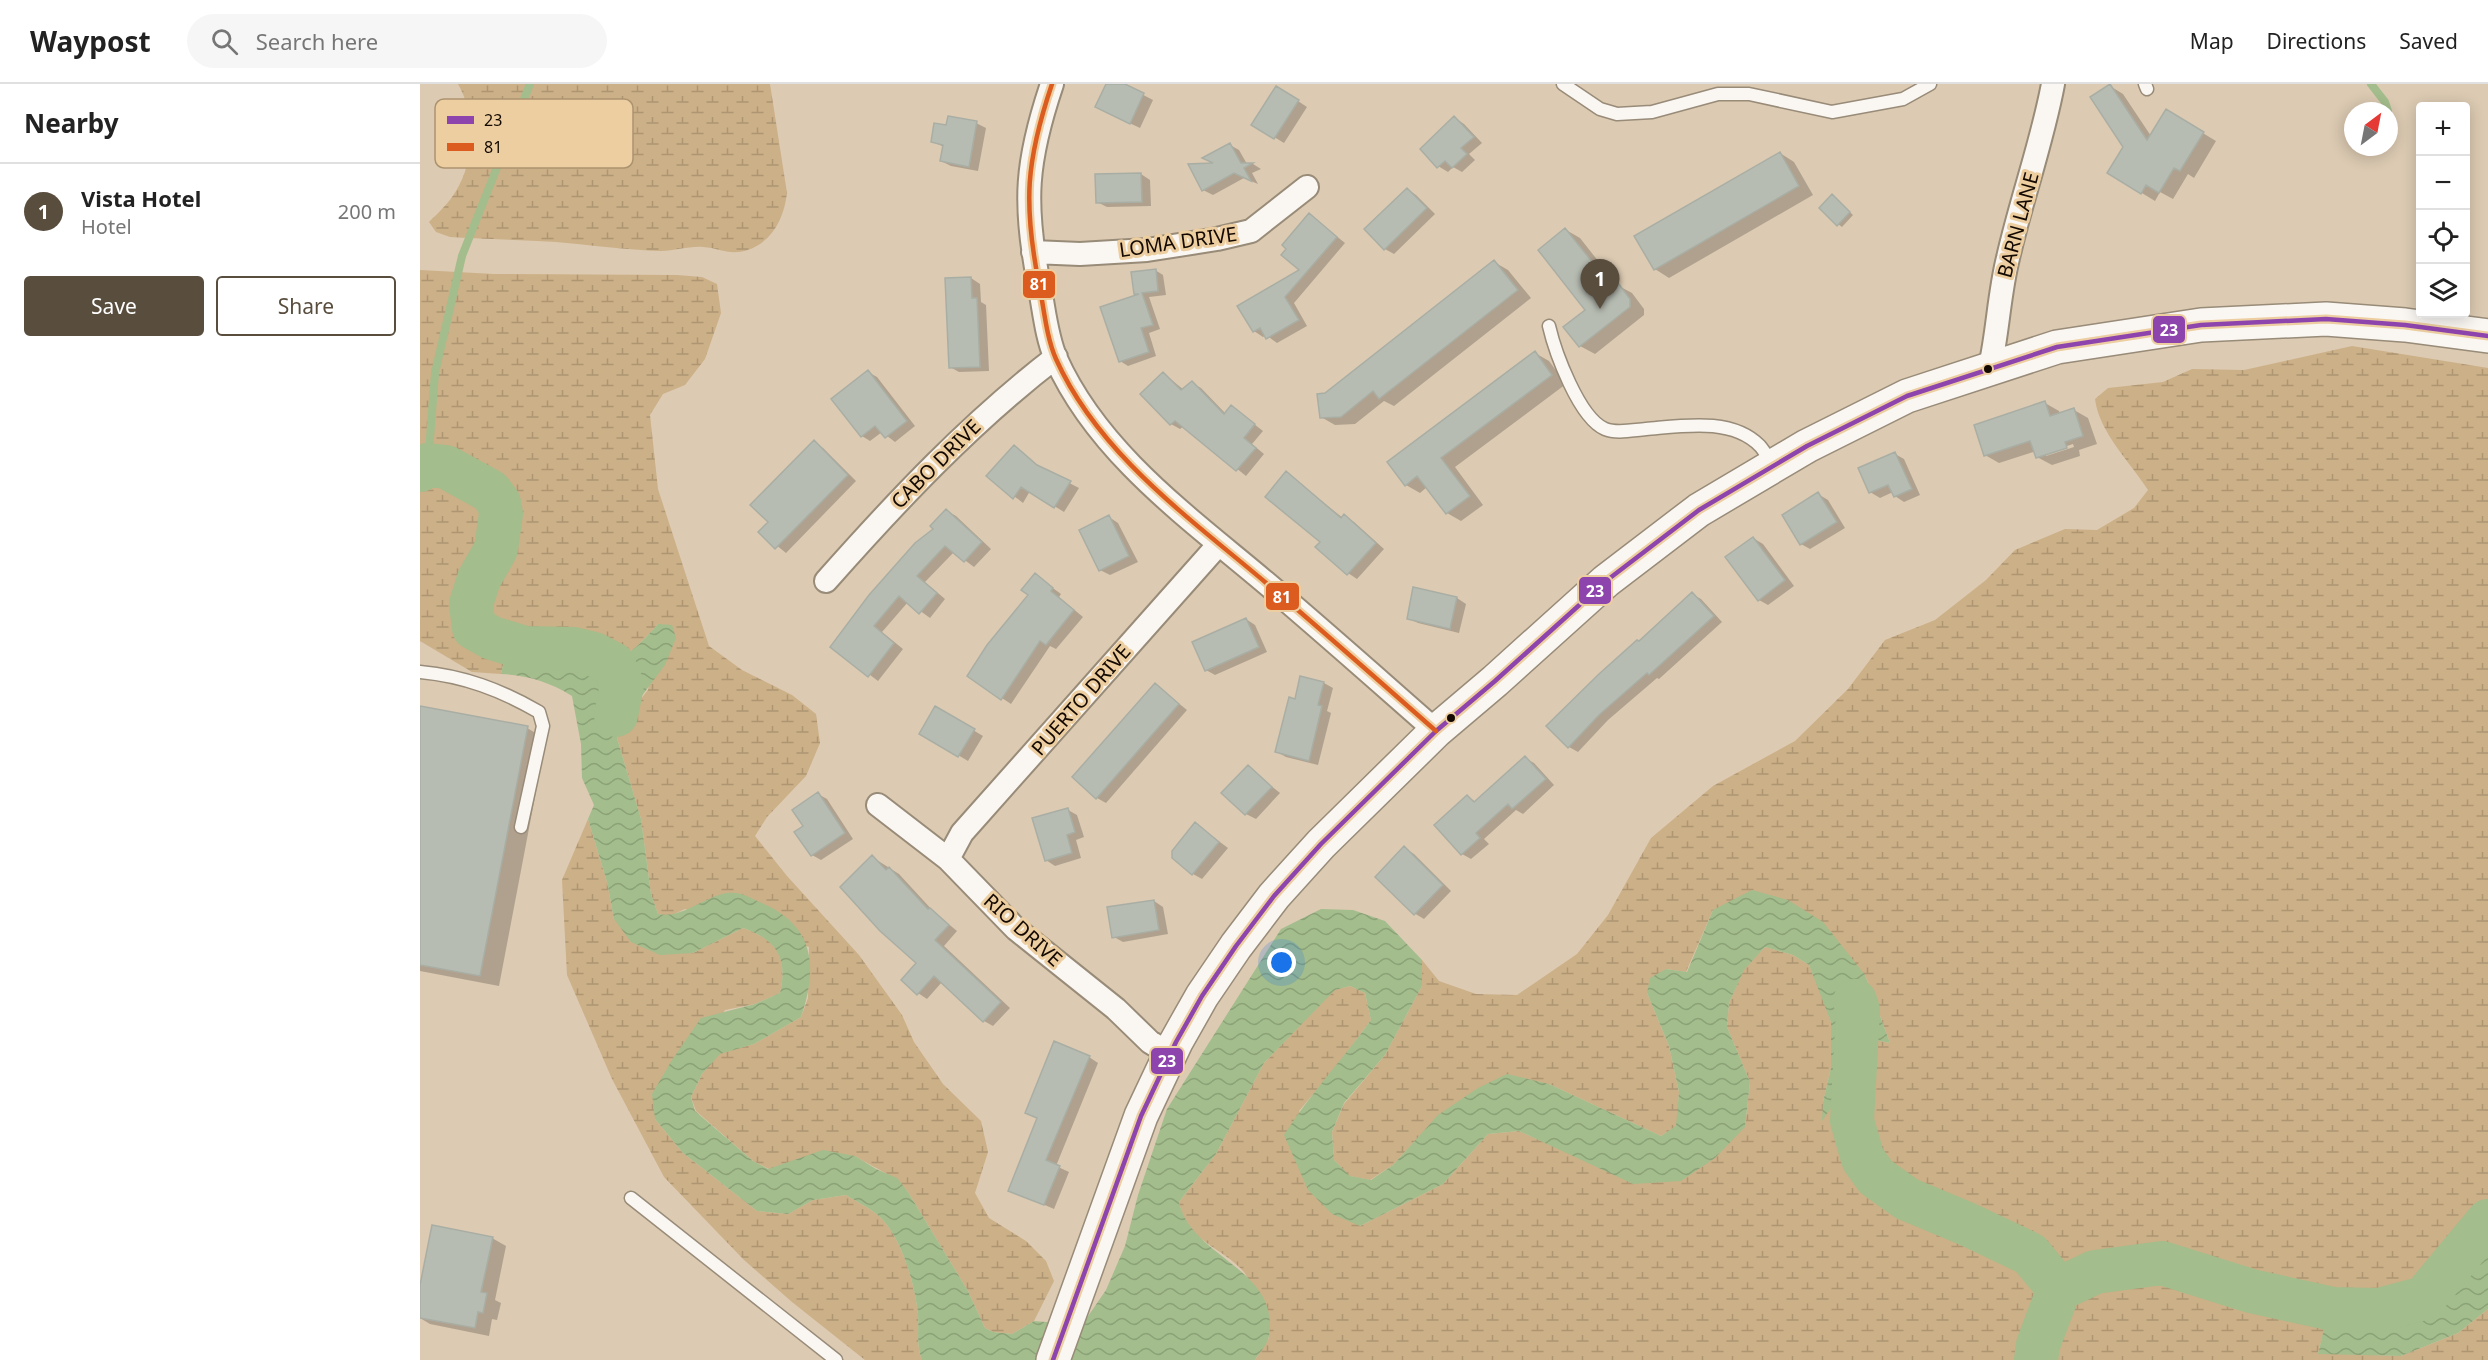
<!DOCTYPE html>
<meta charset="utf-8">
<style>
:root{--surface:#fff;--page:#f6f6f6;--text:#222;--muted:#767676;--line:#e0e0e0;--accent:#594d3e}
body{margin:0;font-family:"Noto Sans",sans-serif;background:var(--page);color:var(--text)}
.controls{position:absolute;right:18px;top:18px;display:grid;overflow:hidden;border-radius:6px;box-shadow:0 3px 15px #0003}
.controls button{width:54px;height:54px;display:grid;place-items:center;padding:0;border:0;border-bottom:2px solid var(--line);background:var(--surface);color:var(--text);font:30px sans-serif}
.compass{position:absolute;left:1924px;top:18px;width:54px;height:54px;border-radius:50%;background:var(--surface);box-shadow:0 3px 15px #0003;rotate:32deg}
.you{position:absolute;left:862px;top:879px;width:21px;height:21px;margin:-15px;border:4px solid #fff;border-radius:50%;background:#1a73e8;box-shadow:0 0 0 9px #1a73e833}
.badge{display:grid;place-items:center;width:39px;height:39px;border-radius:50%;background:var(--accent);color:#fff;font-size:20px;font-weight:700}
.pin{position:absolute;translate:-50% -50px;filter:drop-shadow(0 2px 3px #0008)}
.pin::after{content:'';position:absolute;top:32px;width:21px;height:18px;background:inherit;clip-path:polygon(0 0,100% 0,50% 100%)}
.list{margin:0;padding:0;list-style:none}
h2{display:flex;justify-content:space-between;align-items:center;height:78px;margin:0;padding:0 24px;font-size:26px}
h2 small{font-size:20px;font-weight:400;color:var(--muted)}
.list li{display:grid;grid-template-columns:39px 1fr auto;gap:18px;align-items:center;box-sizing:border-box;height:96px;padding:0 24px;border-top:2px solid var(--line)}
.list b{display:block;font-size:22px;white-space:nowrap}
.list p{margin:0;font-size:20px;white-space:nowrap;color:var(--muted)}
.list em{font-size:20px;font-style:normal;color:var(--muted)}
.actions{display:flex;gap:12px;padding:18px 24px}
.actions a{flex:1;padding:14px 0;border:2px solid var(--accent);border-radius:6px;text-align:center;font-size:21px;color:var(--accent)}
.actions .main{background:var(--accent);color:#fff}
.icon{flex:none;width:33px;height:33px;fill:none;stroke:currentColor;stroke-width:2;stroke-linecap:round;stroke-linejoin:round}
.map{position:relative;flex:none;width:2068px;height:1276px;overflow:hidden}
header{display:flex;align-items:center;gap:36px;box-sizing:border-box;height:84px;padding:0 30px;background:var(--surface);border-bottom:2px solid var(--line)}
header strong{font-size:28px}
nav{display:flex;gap:33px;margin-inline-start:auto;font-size:21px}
.search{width:420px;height:54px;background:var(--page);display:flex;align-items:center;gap:15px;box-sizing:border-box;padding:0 21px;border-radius:33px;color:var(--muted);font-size:22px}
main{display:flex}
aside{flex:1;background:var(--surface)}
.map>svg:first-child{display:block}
.wetland{fill:url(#wetland-marsh)}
.water{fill:url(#water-waves)}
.shadow{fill:#0003;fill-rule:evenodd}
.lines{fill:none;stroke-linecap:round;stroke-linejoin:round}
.stream{stroke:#a3bd8c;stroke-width:8}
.river{stroke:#a3bd8c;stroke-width:44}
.building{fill:#b7bcb2;stroke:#a9aea4;stroke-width:1.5}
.lane-casing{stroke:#988b78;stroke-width:15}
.street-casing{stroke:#988b78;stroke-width:26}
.secondary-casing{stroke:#988b78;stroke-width:36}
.lane{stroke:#faf7f3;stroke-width:12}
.street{stroke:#faf7f3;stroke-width:22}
.secondary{stroke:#faf7f3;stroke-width:33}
.bus-1-casing{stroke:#edcea0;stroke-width:9}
.bus-2-casing{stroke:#edcea0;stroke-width:9}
.bus-1{stroke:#8e44ad;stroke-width:4.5}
.bus-2{stroke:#dc5c1f;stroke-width:4.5}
.bus-dot{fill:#130900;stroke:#edcea0;stroke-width:2}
.labels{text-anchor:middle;stroke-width:6;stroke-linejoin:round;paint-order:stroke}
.street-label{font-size:20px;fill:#130900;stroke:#edcea0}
.key{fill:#edcea0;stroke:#ac9370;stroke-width:1.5}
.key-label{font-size:16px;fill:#130900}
.line-badge{stroke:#edcea0;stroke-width:2}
.badge-label{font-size:16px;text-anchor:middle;font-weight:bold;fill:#fff}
</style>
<header>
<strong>Waypost</strong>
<div class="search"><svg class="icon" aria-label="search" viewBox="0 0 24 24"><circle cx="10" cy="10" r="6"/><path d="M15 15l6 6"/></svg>Search here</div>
<nav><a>Map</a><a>Directions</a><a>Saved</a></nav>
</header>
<main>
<aside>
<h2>Nearby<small></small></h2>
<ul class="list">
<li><span class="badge">1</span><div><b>Vista Hotel</b><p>Hotel</p></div><em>200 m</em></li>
</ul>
<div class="actions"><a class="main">Save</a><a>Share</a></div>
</aside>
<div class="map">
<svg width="2068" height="1276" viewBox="0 0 2068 1276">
<defs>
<pattern id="wetland-marsh" width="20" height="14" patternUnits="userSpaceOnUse" patternTransform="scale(1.5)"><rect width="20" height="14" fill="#ccb087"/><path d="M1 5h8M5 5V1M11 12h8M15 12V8" fill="none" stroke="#ae9673"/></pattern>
<pattern id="water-waves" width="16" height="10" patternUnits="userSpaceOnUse" patternTransform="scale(1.5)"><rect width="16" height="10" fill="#a3bd8c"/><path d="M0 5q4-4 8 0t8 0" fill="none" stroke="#8ba177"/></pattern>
</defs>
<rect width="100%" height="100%" fill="#dccab2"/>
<path class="wetland" d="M38,0h312l17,109c-3,25 -14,48 -39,57 -19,6 -28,-2 -45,-3 -14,-1 -28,4 -42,4 -35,-1 -70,-6 -105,-9 -35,-2 -71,-3 -106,-5l-14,-5 -7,-10c10,-10 20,-19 27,-31 19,-31 20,-76 2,-107z
M0,186l74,4 183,1 25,2 15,7 4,29 -16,46 -20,26 -22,9 -13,21 8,74 51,157 33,24 50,25 24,19 4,29 -14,33 -39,41 -12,19 32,40 72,79 43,60 12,27 29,42 38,37 7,31 -13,41 14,25 37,23 20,20 8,20 -20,40 -22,13 -19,-2 -8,-4 -17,-37 -60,-99c-14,-18 -33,-23 -53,-36l-86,13 -16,-8 -57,-50 -5,-14 11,-23 18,-21 34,-9 47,-27 7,-19 1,-51 -124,-38 -15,7 -12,-2 -7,-20 -10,-75 -24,-81 6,-17 25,-31 10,-66c-13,14 -27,32 -47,37 -12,3 -16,-2 -26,-7 -16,-7 -58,-17 -73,-6 -7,6 -9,17 -11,26l-29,-2 -52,-31z
M1932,262l136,22v835l-18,21 -22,48 -36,42 -24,1 -58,-7 -12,45 83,3 57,-23 30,-24v51h-1233l14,-22c-5,-14 -17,-56 -25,-66 -23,-26 -57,-30 -65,-70l37,-48 48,-91 70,-73 16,-4 15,7 6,27 -31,42 -41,49 61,115 83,-42 45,-50 31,-3 54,24 172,-28 5,-45 -23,-55 2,-24 15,-34 21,-22 28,8 16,10 13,31 9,26v46l-8,34 29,-24 6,-36 17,-2 15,3 -25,-68 -152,-65 -27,62 -20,-3 -19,24 22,53 10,46 -2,34 -16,10 -112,-52 -135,58 -21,23 -23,15 -21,-4 -15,-16 -2,-28 12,-28 41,-49 37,-69v-26l17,21 37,13 41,1 60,-41 31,-39 43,-77 62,-52 82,-45 53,-52 37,-49 50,-20 51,-40 29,-30 50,-21 32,1 37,-22 14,-18c-18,-28 -49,-58 -53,-91l13,-11 55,-6 29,-13 52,1z
M168,735l19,63 7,37 79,34 50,-25c35,12 45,30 37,65l-25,11 -30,6 -70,109 28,34 74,58 31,3 25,-14 33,-5c11,7 26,14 35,23 21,21 34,67 37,96 1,16 -2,30 4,46h-57l-73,-58 -48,-42 -80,-83 -52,-98 -45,-104 -5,-95z"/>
<path class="water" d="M238,540l14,1 4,13 -11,27 -42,56 -6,17 24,81 10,75 7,20c24,5 45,-17 69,-21 13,-2 24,5 35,10 53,23 56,65 39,114l-47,27 -34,10 -18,20 -11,23 4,14 58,50 15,8 55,-19 32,6 21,13 21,9 11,14 60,99 17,37 8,4 19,2 22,-13 48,4 24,-35 19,-44 13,-51 29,-86 114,-180 40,-20 32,1 32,11 37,39v26l-37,69 -41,48 -12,29 2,28 16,16 21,4 22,-15 45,-50 40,-27 29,-14 42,10 112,52 15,-10 3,-34 -10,-46 -22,-53 3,-15 16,-9 21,3 26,-62 39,-20 36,10 35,22 42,53 25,68 -15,-3 -17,2 -6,36 -30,43 1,-19 8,-34v-46l-22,-57 -16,-10 -28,-8 -21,23 -15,33 -2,24 23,55 -5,45 -30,31 -34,23 -48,3 -114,-53 -31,3 -45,50 -83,42 -28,-12 -24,-24 -24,-55c26,-41 59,-76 87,-115l-6,-27 -15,-7 -15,4 -71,73 -48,91 -37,48c12,56 101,66 90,134 -1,8 -10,17 -14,24h-333c-6,-16 -3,-30 -4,-46 -3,-29 -16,-75 -37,-96 -9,-9 -24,-16 -35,-23l-33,5 -25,14 -31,-3 -74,-58 -28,-34 -3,-25 20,-34 29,-42 54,-14 25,-11c8,-35 -3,-53 -37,-65l-50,25 -33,2 -29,-13 -17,-23 -7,-37 -19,-63 6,-14 -12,-27 -1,-34 -9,-48c-22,-14 -45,-21 -71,-22 2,-9 4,-20 11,-26 15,-11 57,-1 73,6 10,5 15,10 26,7 20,-5 34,-23 47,-37z
M2068,1119v106l-30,24 -57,23 -83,-2 11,-46 59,7 24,-1 36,-42 22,-48z"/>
<path class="shadow" d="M688,0h14l31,16 -13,28 -34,-16z
M1690,2l13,8 28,42 15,-25 50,30 -22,37 -6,-4 -15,25 -13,-7 -5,9 -46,-28 16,-26z
M866,9l21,14 -23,36 -26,-16z
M1035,34l9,6 18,19 -13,11 6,6 -13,12 -9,-5 -5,5 -10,-6z
M556,39l10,5 -8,43 -27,-5 -10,-5 3,-14 -11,-5 14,-15z
M810,61l9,5 8,14h6l8,5 -9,4 6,11 -14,-6 -31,17 -10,-5z
M1360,69l14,9 19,33 -144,83 -14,-9z
M721,90l9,6 1,26 -44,1 -10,-5z
M987,105l9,6 19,19 -41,40 -9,-5z
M1413,112l20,19 -11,12 -4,-3z
M890,131l35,28 -51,60 13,23 -30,17 -11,-8 -3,2 -9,-6 47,-60z
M1146,146l14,8 37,47 15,8 12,16v6l-49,39 -15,-8 8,-36z
M1074,178l14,8 23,28 -137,108 -10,-5 -29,23 -20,1 -14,-8 5,-23z
M735,186l8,5 3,20 -17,2 11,32 -11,4 7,23 -28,10 -8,-5 18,-66 -3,-2z
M551,194l9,6 1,18 5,3 3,66 -30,1 -9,-5z
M1115,269l14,8 17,23 -111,83 28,38 -22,16 -14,-8 -20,-26 -7,6 -14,-8z
M448,288l9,5 38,49 -20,16 -13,-10 -12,9 -8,-5z
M743,289l21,17 8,-7 9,5 25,26 6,-7 31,24 -11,13 12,10 -18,22 -62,-50 -4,3 -9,-5z
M1625,319l14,8 1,3 14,-4 14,8 9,26 -18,6 1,6 -28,9 -15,-8 -1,-6 -37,12 -14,-8zM1653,360l1,3 -28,9v-3z
M394,358l9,6 33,33 -70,72 -26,-21 10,-10z
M594,363l30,23 35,18 -15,24 -34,-21 -7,12 -35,-27z
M1475,370l9,5 16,36 -16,7 -9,-6 -2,-4 -13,6 -10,-6z
M866,389l57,45 2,-2 9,6 30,27 -27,30 -9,-6 -26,-31z
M1398,410l10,6 17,28 -35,21 -9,-5z
M527,427l9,5 35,33 -17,18 -20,-15 -29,30 20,17 -15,19 -22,-16 -26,30 21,17 -25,32 -46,-35 103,-116z
M689,433l9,6 20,39 -28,13 -10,-5z
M1333,454l10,6 31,42 -26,19 -9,-5z
M615,491l26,19 -2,3 24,20 -27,32 -6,-3 -39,58 -9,-6z
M1272,510l9,5 21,23 -63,57 -2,-1 -49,42 -30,32 -9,-5 71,-105z
M1037,514l9,6 -7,29 -41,-10 -10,-5z
M826,535l9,6 12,27 -52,23 -9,-5z
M904,599l9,5 -6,23 4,2 -13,52 -32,-8 -9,-5 19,-51z
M736,601l31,25 -81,93 -9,-5z
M0,623l107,21 19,11 -47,247 -79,-15z
M516,624l47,28 -15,25 -47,-28z
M1105,674l9,5 20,22 -31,29 -7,-4 -32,29 5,5 -18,15 -9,-5 6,-57 8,5z
M828,683l32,26 -24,26 -10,-5 -22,-21z
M398,710l9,5 26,40 -32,21 -9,-5z
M648,726l9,5 7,22 -8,3 5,18 -26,8 -9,-6z
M776,740l32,24 -26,31 -9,-5z
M984,764l10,6 37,37 -27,28 -10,-6z
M452,773l27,17 35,38 23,19 -13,15 66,62 -17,18 -9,-5 -42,-39 -15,17 -9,-6v-30z
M734,817l9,6 5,27 -45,8 -9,-5z
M669,973l9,6 -42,103 13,6 -15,37 -44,-19 28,-71 -11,-6z
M72,1154l14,8 -11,54 6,3 -4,17 -5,-1 -3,17 -59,-12 -10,-6v-25z"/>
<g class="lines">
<path class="stream" d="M1951,0l14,18 3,9
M8,381l7,-92 27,-117 68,-172"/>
<path class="river" d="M0,386l8,-5 18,2 44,24 9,12 2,11 -5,35 -17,30 -8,25 3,24 18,10 33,10 49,1 20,5 19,10 9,21 -6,30
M1435,917l3,9 -6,111 11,38 13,18 31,22 60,25 63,30 29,35
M1616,1276l2,-15 21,-56 36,-17 67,-9 89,28 82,18 46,1 45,-12 64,-77"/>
</g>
<path class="building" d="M686,0h19l19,9 -14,31 -35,-17z
M1690,0l37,56 19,-31 38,23 -24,39 -6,-3 -15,25 -13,-8 -5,9 -34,-21 16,-26 -33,-50z
M856,2l23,14 -25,39 -23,-14z
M528,32l29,5 -8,46 -29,-6 3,-16 -12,-3 3,-19 12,2z
M1034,32l20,21 -13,11 6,6 -15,14 -7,-7 -8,7 -17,-19z
M810,59l11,20h12l-9,5 7,13 -17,-8 -32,18 -14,-27 25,-1 -11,-5z
M1360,68l19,34 -145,84 -20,-34z
M721,89l1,29 -46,1 -1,-29z
M987,104l20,20 -43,42 -20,-21z
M1412,110l18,18 -13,14 -18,-18z
M889,129l28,24 -52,60 14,23 -33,19 -6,-11 -7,4 -16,-26 62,-36 -18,-15 5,-6 -4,-4z
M1145,144l48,60 5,-5 12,16v8l-51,40 -16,-20 22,-17 -47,-60z
M1074,176l24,30 -139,109 -6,-8 -32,26 -21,1 -3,-24 8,-1z
M736,185l2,22 -16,2 11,32 -12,3 8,24 -30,10 -19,-55 39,-13h-5l-3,-22z
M551,193l1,21h5l3,69 -31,1 -4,-90z
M1115,267l17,24 -111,83 29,38 -24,18 -29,-38 -12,10 -18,-24z
M448,286l39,51 -22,17 -10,-12 -14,11 -30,-38z
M743,288l18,18 11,-9 32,33 7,-9 24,19 -11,14 12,10 -20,23 -61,-50 -5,4 -30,-31z
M1625,317l5,15 24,-8 9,28 -18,6 2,6 -31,10 -6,-17 -46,15 -10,-31z
M394,356l34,35 -73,74 -17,-17 10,-10 -18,-17z
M594,361l23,20 34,16 -17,27 -33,-21 -8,12 -27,-23z
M1475,368l17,37 -18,8 -6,-12 -19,8 -11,-25z
M866,387l55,47 3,-4 32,29 -29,32 -32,-28 5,-5 -55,-45z
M1398,408l19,30 -37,23 -18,-30z
M526,425l36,33 -18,20 -19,-16 -28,30 20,17 -18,21 -20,-18 -25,30 20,17 -26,34 -38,-30 39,-52 46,-52 18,-14 -3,-3z
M689,431l20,41 -30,15 -20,-41z
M1333,453l32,43 -27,21 -33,-44z
M615,489l18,15 -2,3 23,19 -28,35 -6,-4 -39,59 -34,-24 20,-31 41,-50 -7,-5z
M993,503l44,10 -7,32 -43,-10z
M1272,508l22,24 -65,59 -2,-2 -48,42 -31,33 -22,-22 53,-52 38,-34 2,1z
M826,534l13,29 -54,24 -13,-29z
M880,592l24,6 -6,23 4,1 -13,55 -34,-9 14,-55 6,2z
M735,599l24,21 -83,95 -24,-22z
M0,622l108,20 -48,250 -60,-11z
M515,622l40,23 -17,28 -39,-23z
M1105,672l21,23 -34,30 -4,-5 -32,29 4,5 -19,17 -27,-30 33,-30 7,7z
M828,681l24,22 -27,28 -24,-22z
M398,708l27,41 -34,23 -17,-24 9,-6 -11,-16z
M648,724l7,24 -8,3 5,18 -27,8 -13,-43z
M775,738l24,20 -27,33 -20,-17v-7z
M984,762l39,39 -29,30 -39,-38z
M452,771l14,15 3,-3 39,42 2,-1 19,17 -14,15 66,62 -18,20 -49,-46 -17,19 -16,-15 15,-17 -36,-32 -40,-44z
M734,816l5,30 -47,8 -5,-31z
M634,957l36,15 -44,104 14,6 -16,39 -36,-14 29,-73 -12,-5z
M12,1141l61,12 -12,55 6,1 -4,20 -5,-1 -3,16 -55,-10v-33z"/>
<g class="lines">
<defs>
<path id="lane" d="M1143,0l37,25 17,5 35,-2 66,-18h31l83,18 71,-13 27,-15
M1725,0l2,5
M1129,242c6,26 30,92 56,103 12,5 28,1 41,0 36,-3 86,-12 114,17 5,6 9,13 14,19
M0,588c44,4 81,18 119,40l4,14 -22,101
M211,1114l205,162"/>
<path id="street" d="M632,0c-26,77 -29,119 -13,200 5,24 7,52 17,75 42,94 132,158 209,223 58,49 114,99 171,149
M613,168l47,2 67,-4 70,-11 34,-8 56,-44
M1570,283c8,-36 9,-73 18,-109 13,-58 34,-115 45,-174
M406,497c71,-80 144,-158 230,-224
M458,721l70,54 68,70 100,80 34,33 20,12
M528,775l14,-26 257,-289"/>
<path id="secondary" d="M633,1276l88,-244 35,-74 26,-46 34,-50 38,-50 47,-52 115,-113 59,-50 111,-100 93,-71 108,-64 100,-50 150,-49 144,-22 125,-6 79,6 83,11"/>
</defs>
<use href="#lane" class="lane-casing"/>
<use href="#street" class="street-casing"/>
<use href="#secondary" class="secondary-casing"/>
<use href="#lane" class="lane"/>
<use href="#street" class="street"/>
<use href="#secondary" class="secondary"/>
<defs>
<path id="bus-1" d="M633,1276l88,-244 35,-74 26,-46 34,-50 38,-50 47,-52 115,-113 59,-50 111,-100 93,-71 108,-64 100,-50 150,-49 144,-22 125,-6 79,6 83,11"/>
<path id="bus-2" d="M632,0c-26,77 -29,119 -13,200 5,24 7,52 17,75 42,94 132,158 209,223 58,49 114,99 171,149"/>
</defs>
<use href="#bus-1" class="bus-1-casing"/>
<use href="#bus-2" class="bus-2-casing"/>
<use href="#bus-1" class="bus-1"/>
<use href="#bus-2" class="bus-2"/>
</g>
<g class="bus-dot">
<circle cx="1568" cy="285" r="5"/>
<circle cx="1031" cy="634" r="5"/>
</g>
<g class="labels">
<g class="street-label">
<text transform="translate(1598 141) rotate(-75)" y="7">BARN LANE</text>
<text transform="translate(758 158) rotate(-8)" y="7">LOMA DRIVE</text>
<text transform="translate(516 380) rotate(-45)" y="7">CABO DRIVE</text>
<text transform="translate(661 616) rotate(-49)" y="7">PUERTO DRIVE</text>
<text transform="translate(603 846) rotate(42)" y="7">RIO DRIVE</text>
</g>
</g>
<rect x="15" y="15" width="198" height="69" rx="9" class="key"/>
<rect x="27" y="32" width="27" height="8" fill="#8e44ad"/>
<rect x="27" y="59" width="27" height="8" fill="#dc5c1f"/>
<g class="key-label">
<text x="64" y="42">23</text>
<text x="64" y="69">81</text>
</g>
<g class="line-badge">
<rect x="602" y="186" width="34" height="29" rx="6" fill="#dc5c1f"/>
<rect x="1732" y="231" width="34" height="29" rx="6" fill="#8e44ad"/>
<rect x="1158" y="492" width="34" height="29" rx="6" fill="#8e44ad"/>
<rect x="845" y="498" width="35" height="29" rx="6" fill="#dc5c1f"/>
<rect x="730" y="963" width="34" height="28" rx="6" fill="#8e44ad"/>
</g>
<g class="badge-label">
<text x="619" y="206">81</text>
<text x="1749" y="252">23</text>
<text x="1175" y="513">23</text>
<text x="862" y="519">81</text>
<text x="747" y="983">23</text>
</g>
</svg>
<div class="controls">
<button>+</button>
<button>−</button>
<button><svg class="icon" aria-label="locate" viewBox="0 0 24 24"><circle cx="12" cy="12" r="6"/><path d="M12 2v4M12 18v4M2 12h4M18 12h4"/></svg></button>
<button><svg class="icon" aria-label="layers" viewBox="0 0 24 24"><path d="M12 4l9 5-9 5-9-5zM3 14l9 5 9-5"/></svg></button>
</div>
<svg class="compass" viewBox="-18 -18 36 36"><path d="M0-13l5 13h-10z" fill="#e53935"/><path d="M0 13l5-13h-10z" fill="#767676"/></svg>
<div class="you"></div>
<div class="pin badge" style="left:1180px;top:225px">1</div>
</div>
</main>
